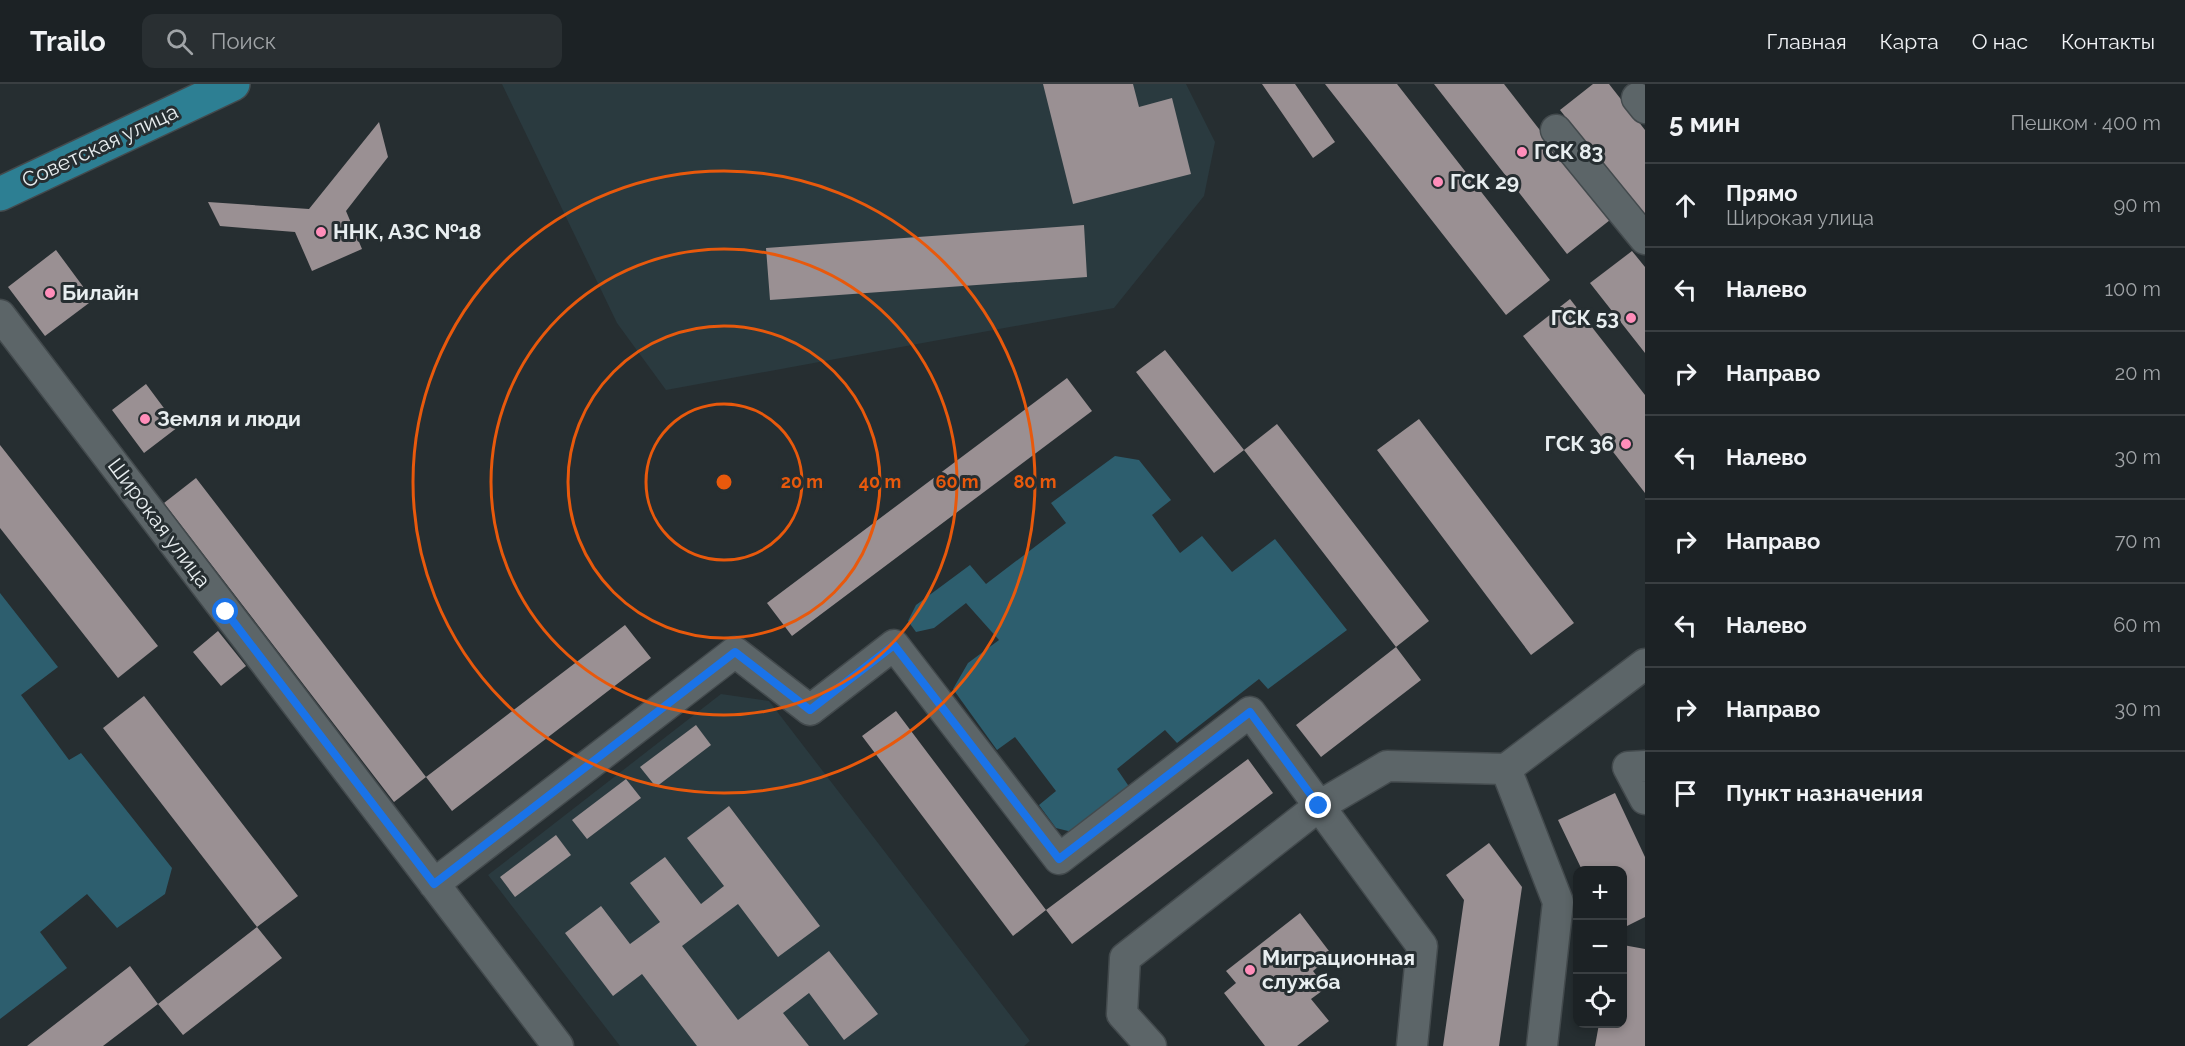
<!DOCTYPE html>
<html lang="ru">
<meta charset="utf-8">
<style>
:root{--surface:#1c2225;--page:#292f32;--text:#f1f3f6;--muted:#a0a4a7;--line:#3a3f42}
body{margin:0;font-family:Raleway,sans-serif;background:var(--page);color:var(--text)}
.controls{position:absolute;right:18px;bottom:18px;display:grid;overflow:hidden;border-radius:12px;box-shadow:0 3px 9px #0003}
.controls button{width:54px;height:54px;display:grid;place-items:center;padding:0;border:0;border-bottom:2px solid var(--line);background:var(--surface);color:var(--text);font:30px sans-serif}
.stop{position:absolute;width:18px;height:18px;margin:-14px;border:4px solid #1a73e8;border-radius:50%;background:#fff}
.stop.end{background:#1a73e8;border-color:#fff;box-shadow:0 2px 6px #0008}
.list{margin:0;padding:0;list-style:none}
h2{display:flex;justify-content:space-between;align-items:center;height:78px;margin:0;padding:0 24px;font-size:26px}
h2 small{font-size:20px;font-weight:400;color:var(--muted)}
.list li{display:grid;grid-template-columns:39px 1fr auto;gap:18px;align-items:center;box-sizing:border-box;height:84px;padding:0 24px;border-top:2px solid var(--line)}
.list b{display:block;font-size:22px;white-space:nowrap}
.list p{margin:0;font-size:20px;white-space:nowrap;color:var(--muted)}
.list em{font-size:20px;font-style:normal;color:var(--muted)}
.icon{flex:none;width:33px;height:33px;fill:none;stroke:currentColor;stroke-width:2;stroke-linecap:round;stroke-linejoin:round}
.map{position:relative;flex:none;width:1645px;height:962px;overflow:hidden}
header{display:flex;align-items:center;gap:36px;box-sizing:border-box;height:84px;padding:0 30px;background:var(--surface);border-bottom:2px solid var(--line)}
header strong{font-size:28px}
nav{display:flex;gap:33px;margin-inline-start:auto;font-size:21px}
.search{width:420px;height:54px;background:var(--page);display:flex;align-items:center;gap:15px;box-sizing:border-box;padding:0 21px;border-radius:12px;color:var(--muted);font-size:22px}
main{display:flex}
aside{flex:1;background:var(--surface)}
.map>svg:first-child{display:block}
.built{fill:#2a3a3f}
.green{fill:#2d5e6e}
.building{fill:#9a9093}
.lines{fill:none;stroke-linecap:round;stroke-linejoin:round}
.minor-casing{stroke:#434a4d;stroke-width:33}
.major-casing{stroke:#434a4d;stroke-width:36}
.minor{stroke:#5c6568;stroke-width:30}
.major{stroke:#2d7f93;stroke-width:33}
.route{stroke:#1a73e8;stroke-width:8}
.ring{fill:none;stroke:#e8590c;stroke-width:3}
.poi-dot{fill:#ff8eba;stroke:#262e31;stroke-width:2}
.labels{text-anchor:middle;stroke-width:6;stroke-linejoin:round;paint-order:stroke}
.street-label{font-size:21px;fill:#e8eef0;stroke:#262e31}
.poi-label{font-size:21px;font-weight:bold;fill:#e8eef0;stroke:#262e31;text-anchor:start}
.centre{fill:#e8590c;stroke:#262e31;stroke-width:3}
.ring-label{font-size:18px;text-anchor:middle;font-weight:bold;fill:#e8590c;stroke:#262e31;stroke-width:6;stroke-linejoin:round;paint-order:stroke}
</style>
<header>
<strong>Trailo</strong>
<div class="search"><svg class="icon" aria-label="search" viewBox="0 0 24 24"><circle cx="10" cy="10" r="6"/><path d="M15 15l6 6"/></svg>Поиск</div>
<nav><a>Главная</a><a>Карта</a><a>О нас</a><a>Контакты</a></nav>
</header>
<main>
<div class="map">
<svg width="1645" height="962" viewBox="0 0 1645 962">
<rect width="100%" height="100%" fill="#262e31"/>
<path class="built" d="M502,0h684l29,58 -11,54 -90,112 -448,82 -49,-67z
M721,610l48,7 261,340 -6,5h-404l-132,-171z"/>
<path class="green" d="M1115,372l24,4 32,40 -19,15 28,38 22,-17 30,36 43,-33 72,91 -79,59 -9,-10 -82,64 -12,-13 -48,39 13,19 -58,44 -16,-4 -17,-23 17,-14 -41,-54 -18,13 -44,-61 15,-26 31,-23 -33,-37 -32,25 -18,4 -8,-11 8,-16 54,-40 16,19 80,-61 -15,-20z
M0,509l58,74 -37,28 48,65 12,-7 91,115 -7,26 -48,34 -30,-34 -47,38 27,36 -67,51z"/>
<path class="building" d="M1043,0h90l6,23 33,-9 19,76 -118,30z
M1262,0h33l40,58 -22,16z
M1325,0h72l153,196 -44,35z
M1434,0h70l106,136 -43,34z
M1593,0h16l36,46v88l-85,-108z
M379,38l9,35 -42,54 16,38 -50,22 -17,-39 -75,-6 -12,-24 101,7z
M1084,141l3,52 -317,23 -4,-52z
M56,166l37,50 -48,36 -37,-49z
M1632,167l13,16v86l-55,-70z
M1570,215l75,96v98l-122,-157z
M1165,266l79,100 -30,23 -78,-101z
M1067,294l25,33 -300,225 -25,-33z
M146,300l32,43 -34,26 -32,-43z
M1419,335l155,204 -43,32 -154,-205z
M1277,340l152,197 -33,26 -152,-197z
M0,361l158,201 -40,32 -118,-150z
M196,394l230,299 -32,25 -230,-299z
M625,541l26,33 -199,153 -26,-34z
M218,547l28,35 -25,20 -28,-34z
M1396,563l25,33 -100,77 -25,-32z
M144,612l154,200 -41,31 -154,-199z
M896,627l150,199 -33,26 -151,-200z
M696,641l15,20 -55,42 -16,-20z
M1248,675l25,34 -201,151 -26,-34z
M626,695l15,19 -54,41 -15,-19z
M1615,709l30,64v60l-22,11v-58h-41l-24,-50z
M729,722l91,120 -42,31 -40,-53 -56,42 56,74 91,-69 49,63 -34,26 -35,-47 -26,20 26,33h-112l-55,-72 -29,22 -48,-63 36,-27 29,38 30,-22 -30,-39 35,-26 36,47 23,-18 -37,-48z
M556,751l15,20 -56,42 -15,-20z
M1489,759l33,44 -23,159h-56l21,-146 -18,-25z
M1300,829l32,42 -19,16 13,17 -15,11 18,22 -32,25h-32l-41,-53 12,-10 -10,-12z
M257,843l25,31 -99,77 -25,-31z
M1623,861l22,4v97h-50l4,-22 24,-1z
M130,882l28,38 -55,42h-76z"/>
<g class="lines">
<defs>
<path id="minor" d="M1637,14l8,10
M1556,46l89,109
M0,231l558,731
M1645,682l-17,1 17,32
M1506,685l52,133 -16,144
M434,800l301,-232 75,58 84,-65 165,214 191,-147 172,234 -10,100
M1151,962l-29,-32 3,-56 194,-152 68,-40 119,3 139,-105"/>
<path id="major" d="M0,110l233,-110"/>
</defs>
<use href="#minor" class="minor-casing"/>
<use href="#major" class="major-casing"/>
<use href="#minor" class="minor"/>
<use href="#major" class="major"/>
</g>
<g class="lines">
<path class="route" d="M226,528l208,272 301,-232 75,58 84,-65 165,214 191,-147 69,94"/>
</g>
<g class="ring">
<circle cx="724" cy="398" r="78"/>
<circle cx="724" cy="398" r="156"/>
<circle cx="724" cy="398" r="233"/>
<circle cx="724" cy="398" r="311"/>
</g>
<g class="poi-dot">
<circle cx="1522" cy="68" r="6"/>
<circle cx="1438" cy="98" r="6"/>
<circle cx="321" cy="148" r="6"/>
<circle cx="50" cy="209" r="6"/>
<circle cx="1631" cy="234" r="6"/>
<circle cx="145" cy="335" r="6"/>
<circle cx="1626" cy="360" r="6"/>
<circle cx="1250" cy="886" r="6"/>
</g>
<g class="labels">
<g class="street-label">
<text transform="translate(100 62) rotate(-25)" y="7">Советская улица</text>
<text transform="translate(159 439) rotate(53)" y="7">Широкая улица</text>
</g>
<g class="poi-label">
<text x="1534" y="75">ГСК 83</text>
<text x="1450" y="105">ГСК 29</text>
<text x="333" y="155">ННК, АЗС №18</text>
<text x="62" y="216">Билайн</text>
<text x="1619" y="241" text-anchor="end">ГСК 53</text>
<text x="157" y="342">Земля и люди</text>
<text x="1614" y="367" text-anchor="end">ГСК 36</text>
<text x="1262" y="881">Миграционная<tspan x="1262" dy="24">служба</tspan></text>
</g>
</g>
<circle cx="724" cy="398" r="9" class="centre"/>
<g class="ring-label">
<text x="802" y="404">20 m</text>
<text x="880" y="404">40 m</text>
<text x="957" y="404">60 m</text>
<text x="1035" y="404">80 m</text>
</g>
</svg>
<div class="controls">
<button>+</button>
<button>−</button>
<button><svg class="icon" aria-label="locate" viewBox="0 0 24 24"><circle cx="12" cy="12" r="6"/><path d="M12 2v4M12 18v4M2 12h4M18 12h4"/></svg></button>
</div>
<div class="stop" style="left:226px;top:528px"></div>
<div class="stop end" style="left:1319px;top:722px"></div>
</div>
<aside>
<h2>5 мин<small>Пешком · 400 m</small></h2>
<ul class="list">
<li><svg class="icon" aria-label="ahead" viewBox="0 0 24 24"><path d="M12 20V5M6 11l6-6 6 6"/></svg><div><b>Прямо</b><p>Широкая улица</p></div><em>90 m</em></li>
<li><svg class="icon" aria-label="left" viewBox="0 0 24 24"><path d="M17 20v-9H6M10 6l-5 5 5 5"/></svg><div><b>Налево</b></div><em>100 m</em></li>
<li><svg class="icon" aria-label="right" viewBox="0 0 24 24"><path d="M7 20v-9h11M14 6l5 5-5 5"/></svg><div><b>Направо</b></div><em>20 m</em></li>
<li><svg class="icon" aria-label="left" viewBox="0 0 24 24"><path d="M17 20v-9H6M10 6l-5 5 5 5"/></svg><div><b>Налево</b></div><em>30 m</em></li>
<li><svg class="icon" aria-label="right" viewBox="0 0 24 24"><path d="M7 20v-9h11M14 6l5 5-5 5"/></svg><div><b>Направо</b></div><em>70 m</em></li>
<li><svg class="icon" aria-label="left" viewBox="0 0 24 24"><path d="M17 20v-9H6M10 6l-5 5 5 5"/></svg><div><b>Налево</b></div><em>60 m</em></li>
<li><svg class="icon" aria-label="right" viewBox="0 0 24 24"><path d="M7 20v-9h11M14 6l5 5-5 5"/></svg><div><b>Направо</b></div><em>30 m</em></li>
<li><svg class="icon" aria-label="arrive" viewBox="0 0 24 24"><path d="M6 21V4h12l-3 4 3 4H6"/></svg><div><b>Пункт назначения</b></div></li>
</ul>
</aside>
</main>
